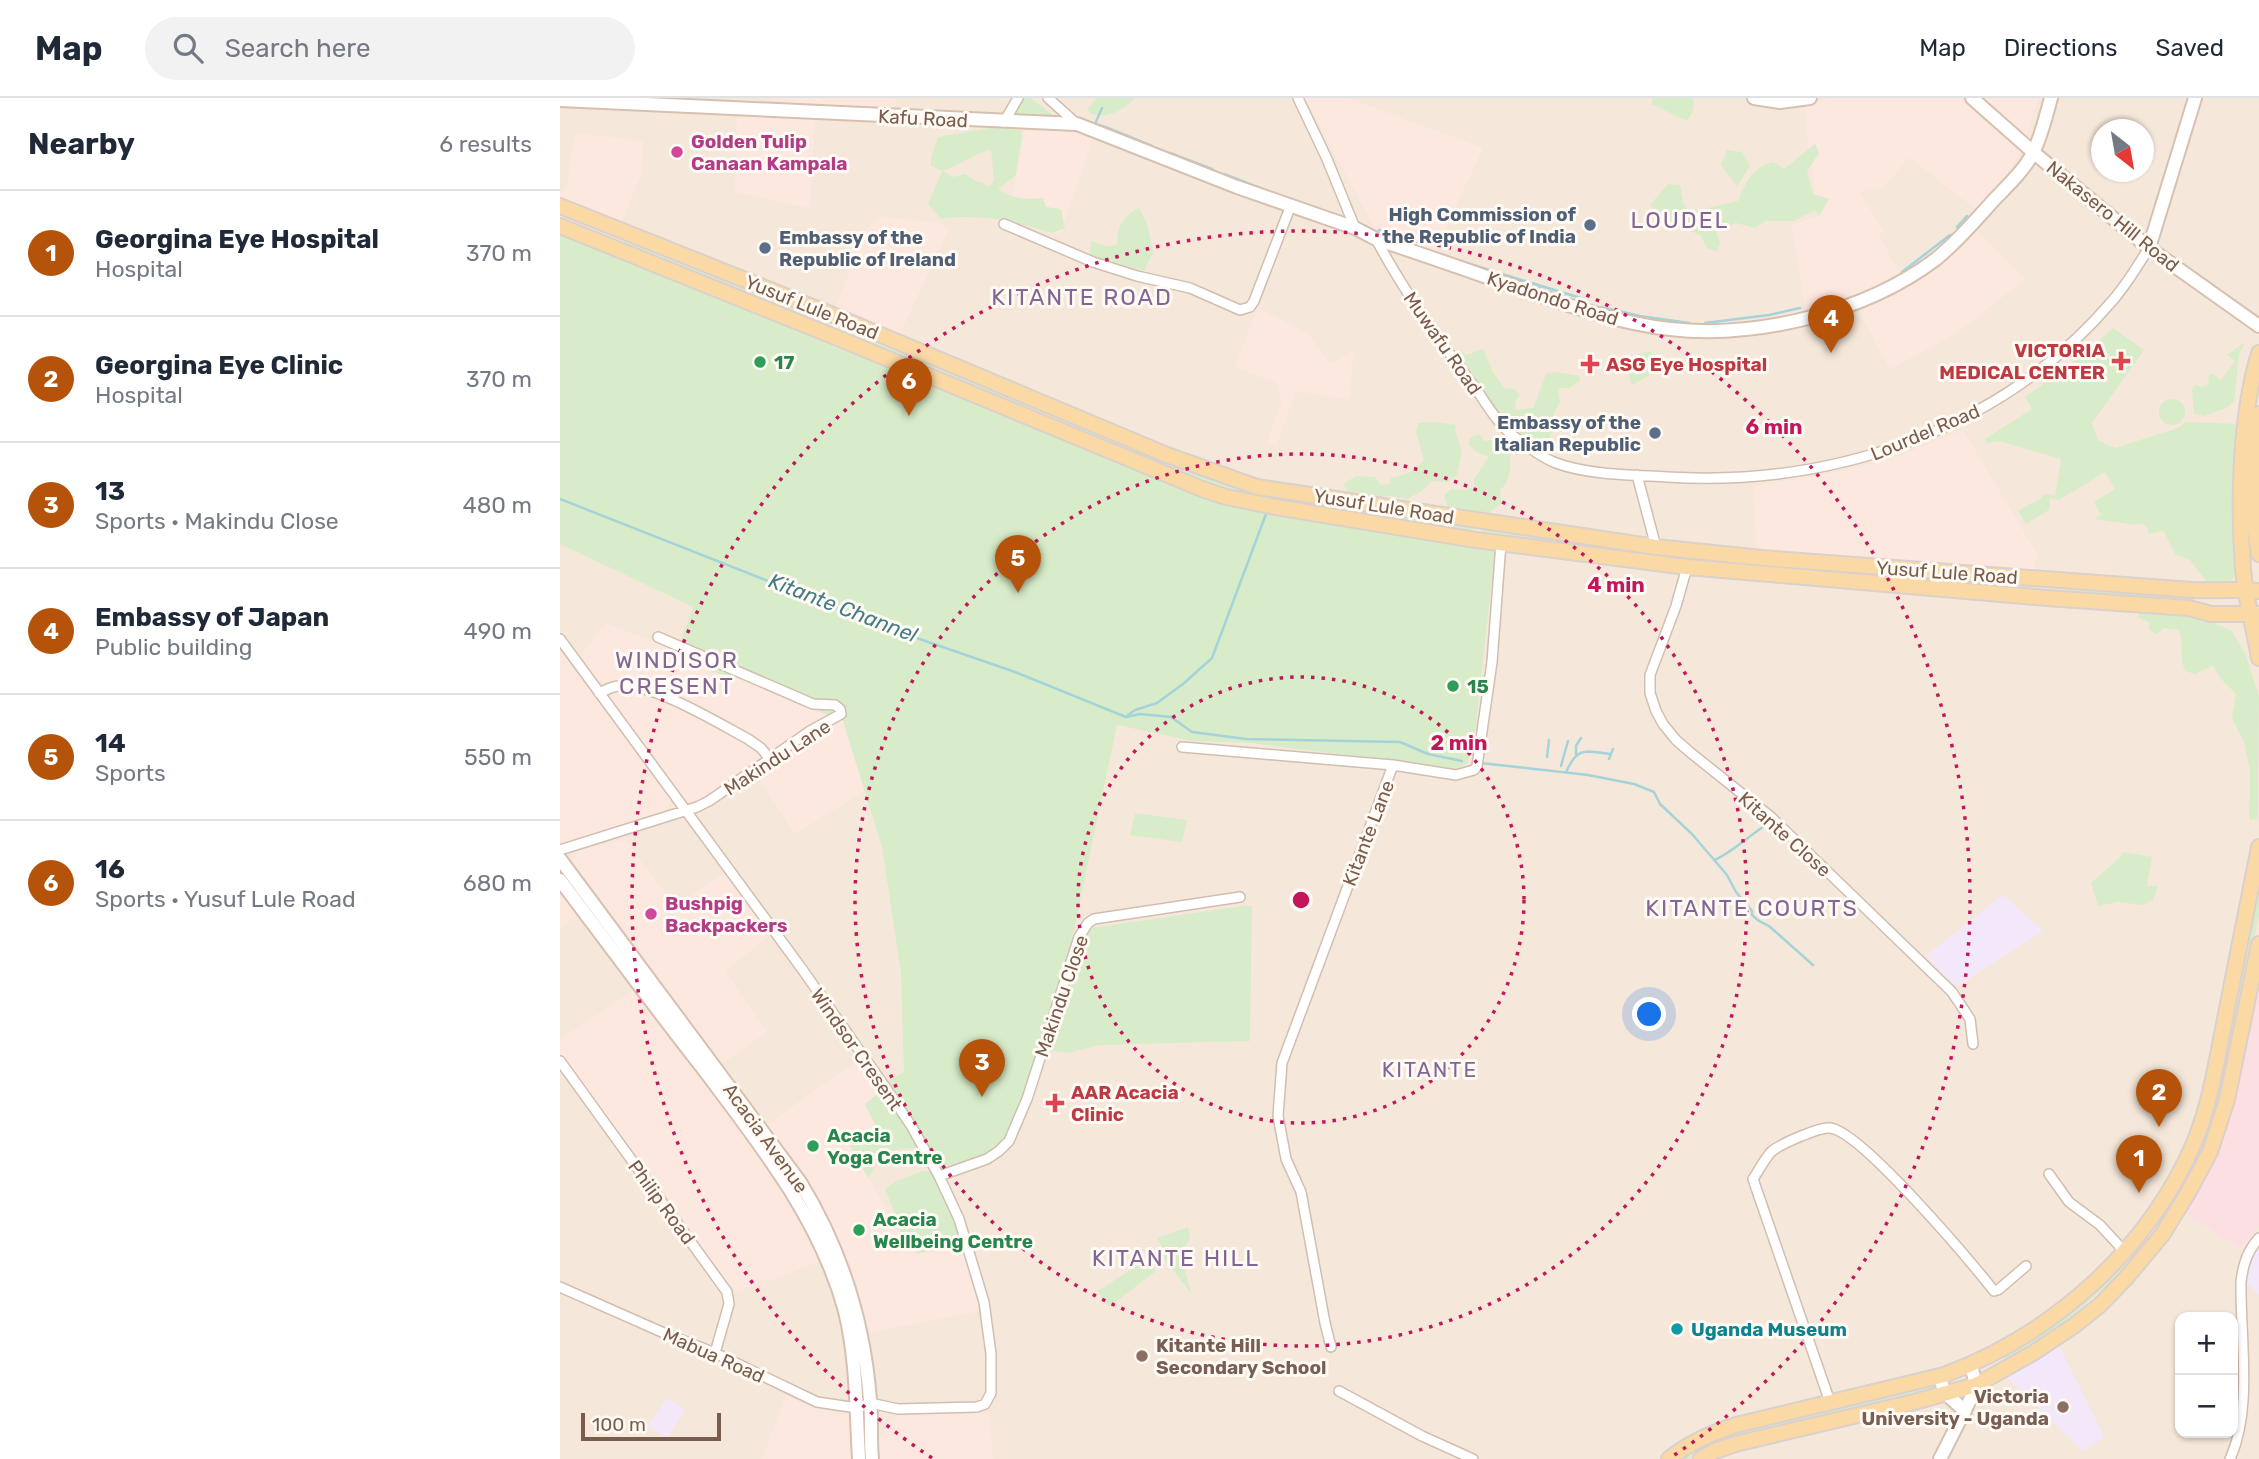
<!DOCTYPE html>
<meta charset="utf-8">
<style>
:root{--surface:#fff;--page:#f2f2f3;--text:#1f2937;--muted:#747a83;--line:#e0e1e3;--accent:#b45309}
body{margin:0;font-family:Rubik,sans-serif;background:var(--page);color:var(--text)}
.controls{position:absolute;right:21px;bottom:21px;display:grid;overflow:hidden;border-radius:14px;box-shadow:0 2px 5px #0004}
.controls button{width:63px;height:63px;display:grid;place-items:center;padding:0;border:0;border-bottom:2px solid var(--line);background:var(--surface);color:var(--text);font:35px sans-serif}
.compass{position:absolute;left:1531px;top:21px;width:63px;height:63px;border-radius:50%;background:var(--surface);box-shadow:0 2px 5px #0004;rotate:149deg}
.scale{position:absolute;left:21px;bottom:18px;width:140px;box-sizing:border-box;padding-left:7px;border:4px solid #7a5c4d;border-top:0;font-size:19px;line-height:24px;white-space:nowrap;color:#7a5c4d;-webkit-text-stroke:5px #fffaf3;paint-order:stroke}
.you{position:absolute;left:1090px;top:917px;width:24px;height:24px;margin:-18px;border:5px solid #fff;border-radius:50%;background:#1a73e8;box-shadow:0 0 0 10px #1a73e833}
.badge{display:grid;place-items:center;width:46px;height:46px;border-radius:50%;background:var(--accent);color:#fff;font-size:23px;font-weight:700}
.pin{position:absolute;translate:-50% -58px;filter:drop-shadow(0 2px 4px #0008)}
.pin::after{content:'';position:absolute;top:37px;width:24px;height:21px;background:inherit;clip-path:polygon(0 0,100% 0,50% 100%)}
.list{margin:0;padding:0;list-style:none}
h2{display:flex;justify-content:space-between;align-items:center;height:91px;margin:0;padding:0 28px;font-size:30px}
h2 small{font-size:23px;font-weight:400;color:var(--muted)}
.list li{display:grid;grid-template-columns:46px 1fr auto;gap:21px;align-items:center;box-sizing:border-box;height:126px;padding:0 28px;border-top:2px solid var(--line)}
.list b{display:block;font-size:26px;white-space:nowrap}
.list p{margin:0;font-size:23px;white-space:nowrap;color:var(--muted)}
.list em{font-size:23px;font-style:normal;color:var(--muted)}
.icon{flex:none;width:38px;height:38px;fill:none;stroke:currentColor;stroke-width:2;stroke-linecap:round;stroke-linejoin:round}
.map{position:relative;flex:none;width:1699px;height:1361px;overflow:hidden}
header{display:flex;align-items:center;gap:42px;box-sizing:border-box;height:98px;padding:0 35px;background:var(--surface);border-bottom:2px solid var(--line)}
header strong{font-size:33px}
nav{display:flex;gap:38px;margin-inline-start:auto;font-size:24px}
.search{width:490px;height:63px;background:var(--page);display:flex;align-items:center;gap:18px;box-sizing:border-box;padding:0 24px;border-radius:38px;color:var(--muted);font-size:26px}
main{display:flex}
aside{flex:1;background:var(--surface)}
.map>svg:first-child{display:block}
.residential{fill:#f5e8da;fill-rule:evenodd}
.commercial{fill:#fde8e0}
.education{fill:#f3e8fa}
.medical{fill:#fbdfe3}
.green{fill:#d8ecc9;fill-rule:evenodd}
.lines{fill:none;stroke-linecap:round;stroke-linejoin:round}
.stream{stroke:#a5d3da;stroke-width:2.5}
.street-casing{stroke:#d1beb0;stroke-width:12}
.secondary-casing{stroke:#d6c0b0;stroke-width:16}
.primary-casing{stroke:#dad1cd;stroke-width:18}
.street{stroke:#fff;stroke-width:9}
.secondary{stroke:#fff;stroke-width:12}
.primary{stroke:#fbd9a5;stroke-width:14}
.ring{fill:none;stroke:#c2185b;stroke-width:3.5;stroke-dasharray:3.5 7}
.hotel-dot{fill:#d1479c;stroke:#fffaf3;stroke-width:2.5}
.service-dot{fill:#5c6f8a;stroke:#fffaf3;stroke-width:2.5}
.health-dot{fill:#e0444e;stroke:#fffaf3;stroke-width:2.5}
.leisure-dot{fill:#2e9e5b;stroke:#fffaf3;stroke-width:2.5}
.culture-dot{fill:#0f9aa8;stroke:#fffaf3;stroke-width:2.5}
.education-dot{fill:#8d6e63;stroke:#fffaf3;stroke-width:2.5}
.labels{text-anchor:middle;stroke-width:6;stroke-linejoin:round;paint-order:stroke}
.street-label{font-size:19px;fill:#7a5c4d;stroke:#fffaf3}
.hotel-label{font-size:19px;font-weight:bold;fill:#b23c85;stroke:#fffaf3;text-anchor:start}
.service-label{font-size:19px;font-weight:bold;fill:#4e5e75;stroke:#fffaf3;text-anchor:end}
.health-label{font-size:19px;font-weight:bold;fill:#be3a42;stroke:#fffaf3;text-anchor:start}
.leisure-label{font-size:19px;font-weight:bold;fill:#27864d;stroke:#fffaf3;text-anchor:start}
.culture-label{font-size:19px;font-weight:bold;fill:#0d838f;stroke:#fffaf3;text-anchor:start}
.education-label{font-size:19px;font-weight:bold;fill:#785e54;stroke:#fffaf3;text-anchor:start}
.water-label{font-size:21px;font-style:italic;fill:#437c86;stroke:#fffaf3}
.neighbourhood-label{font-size:21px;letter-spacing:2px;fill:#846695;stroke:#fffaf3}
.quarter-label{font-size:23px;letter-spacing:2px;fill:#846695;stroke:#fffaf3}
.centre{fill:#c2185b;stroke:#fffaf3;stroke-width:3.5}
.ring-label{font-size:21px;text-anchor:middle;font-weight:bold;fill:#c2185b;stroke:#fffaf3;stroke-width:6;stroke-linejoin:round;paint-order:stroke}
</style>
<header>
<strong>Map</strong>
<div class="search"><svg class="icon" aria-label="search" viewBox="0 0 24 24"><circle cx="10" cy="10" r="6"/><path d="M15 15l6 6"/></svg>Search here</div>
<nav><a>Map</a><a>Directions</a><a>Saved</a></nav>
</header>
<main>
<aside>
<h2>Nearby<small>6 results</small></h2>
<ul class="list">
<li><span class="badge">1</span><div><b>Georgina Eye Hospital</b><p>Hospital</p></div><em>370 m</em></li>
<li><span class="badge">2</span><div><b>Georgina Eye Clinic</b><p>Hospital</p></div><em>370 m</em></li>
<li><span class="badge">3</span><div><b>13</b><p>Sports · Makindu Close</p></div><em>480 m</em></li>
<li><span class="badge">4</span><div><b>Embassy of Japan</b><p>Public building</p></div><em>490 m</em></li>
<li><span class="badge">5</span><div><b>14</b><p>Sports</p></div><em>550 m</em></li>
<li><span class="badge">6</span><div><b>16</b><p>Sports · Yusuf Lule Road</p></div><em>680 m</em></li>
</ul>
</aside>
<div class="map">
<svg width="1699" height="1361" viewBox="0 0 1699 1361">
<rect width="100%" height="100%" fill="#fdf6ec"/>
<path class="residential" d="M0,0h1699v1361h-1699zM1542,32h42v42h-42zM1620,1219h53v116h-53z"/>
<path class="commercial" d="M212,0h122l2,2 -1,10 -122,-5z
M745,0h43l135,50 -49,105 -59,-24z
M1266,0h135l60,52 -14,25 -31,34 -67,-52 -27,32 -15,-1 -7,5 23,38 -4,4 19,38 -39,21 -53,19 -14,-88 27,-9 -12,-79 -2,-31 15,-3z
M1421,0h58l-14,40z
M177,19l78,2 -5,89 -75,-16z
M512,31l21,9 -33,97 -53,-15 18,-89z
M15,35l68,8 -1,32 -21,50 -61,-22v-8l3,-1 4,-8z
M321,119l57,6 11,5 -51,110 -65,-24 33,-85z
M1415,131l50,50 -68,54 -67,36 -32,-60 57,-28 29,-21z
M698,210l49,25 23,31 24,-14 -5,49 -53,-8 -20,54 -9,-3 15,-41 -5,-18 -42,-16z
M1403,332l75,126 -6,15 -266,-20 -10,-7 -2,-58 80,-13 57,-14z
M45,525l65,25 42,24 33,7 82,36 -52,36 -7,-1 -13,-11 -105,-57 -12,-3 -34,3 -6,-3 -17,-24z
M0,545l109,152 1,8 -2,5 -8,6 -45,12 -55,22z
M71,593l19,3 20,8 82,44 7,5 1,8 -59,42 -10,4 -5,-1 -76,-107 2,-4z
M281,617l24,75 -70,44 -39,-60z
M65,742l51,67 47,-34 48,61 -46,37 42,61 -47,33 -147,-199 2,-9 8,-8z
M0,783l21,29 -21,20z
M79,889l104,132 83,140 -90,34 -78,-109 -63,-81 -35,-49v-14z
M300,962l46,68 -48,28 41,79 10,-1 47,-13 25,90 -115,22 -13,-50 -89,-155 48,-36z
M226,1298l34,14 28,5 4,6 3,38h-93z
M383,1315h46l4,46h-117l-1,-13 21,-30z"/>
<path class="education" d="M1443,797l40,36 -87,56 -30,-31z
M1699,1148v49l-13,-13 7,-28z
M1498,1246l46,93 -21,14 -77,-75z
M107,1300l18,12 -18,28 -19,-12z"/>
<path class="medical" d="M1699,864v264l-19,22 -58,-37 22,-36z"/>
<path class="green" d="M460,0h11l26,20 -43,-3z
M537,0h38c-12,12 -26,21 -44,16l-4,-5z
M1093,0h40l1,10 -7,13 -36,-17z
M441,28l21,5c0,15 -5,28 -6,44l-18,14c17,11 25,10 45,9l3,9 15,2 4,19 -13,5c-36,-11 -72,-20 -111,-14l-13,-15 14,-33 -11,-5v-8l7,-21zM431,52l3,31 -4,5 -14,-5 -11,-7 -12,3 -10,-6c15,-5 33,-19 48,-21z
M1255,46l4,9 -12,18 6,23 16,5 -10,17 -4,-6 -21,11h-28l-11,7 -19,-5 -20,8 4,12 -3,8 -10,-3 -7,-13 -26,-11 -24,-19 18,-21 12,1 3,18 7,9 48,-11c8,-19 13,-33 35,-39l11,7z
M1167,52l15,2 8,14 -13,20 -16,-21z
M579,110l8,15 6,30 -9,18 -54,-16 1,-14 16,5 10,-1c0,-18 5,-29 22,-37z
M0,133l187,80 458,186 75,20 215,33 -21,192 -7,21 -9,6 -207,-26 -58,-2 -76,-16 -53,253 21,-49 157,-23h10l-2,135 -149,4 -34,8 -22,-3c-12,32 -24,82 -54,101 -13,9 -33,11 -47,16l-9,-8 -16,-31 -31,-47 16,-9 -3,-99 -19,-126 -41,-132 -11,7 -3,-7 -82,-36 -33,-7 -35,-20 16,-45 -133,-63z
M67,141l204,86 6,4v2l-214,-87z
M1553,230l31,22 -52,73 6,17 17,8 63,-20 8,-6 54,2 4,137 -12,19 -22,6 -20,-26 -14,-5 -13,-24 -14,3 -3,-8 -4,-3 -7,2 -41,-6 7,-4 -7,-13 21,-13 -10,-17 -46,28 -9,-2 -1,12 -23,14 -8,-13 21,-12 6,-5 10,2 6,-37 -62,-18 -13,2 -1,-4 47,-30 -7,-12 59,-43z
M294,236l302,123 -1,4 -3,1 -302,-124v-3z
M1685,244l-6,12 -5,47 -6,6 -24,9 -10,-2 -2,-24 3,-5 7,2 7,-4 -1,-5 3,-5 10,7 14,-19 -8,-6z
M923,251l10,23 11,16 10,1 6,6 -5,7 1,8 17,-2 13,-34 10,-2 24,4 -1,6 -11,6h-10l2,14 -6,11 1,11 -5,13 -5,8 -31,-13 -34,-42 -27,-39h8l5,4z
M1090,253l8,11 -8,13 -18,10 -4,-13 8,-17z
M1599 314a13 13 0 1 1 26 0a13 13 0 1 1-26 0Z
M873,324l23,3 -1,6 7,20 -5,24 -9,7 -17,-1 -5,7 -18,11 -17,-3 -25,1 -8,-5 -10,-1 -5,-7 13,-8 19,1 6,8 9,-2 1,-5 18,-5 15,-12 -8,-29 2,-9z
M919,336l5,7 23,-2c4,16 7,40 -7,51l1,14 -15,11 -38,-8 -4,-11 7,-7 13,1 11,-3 -2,-7 16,-23 -11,-4 -10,-8 2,-7z
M608,364h5l49,21 41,11 199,29 10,4 2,2 -5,3 -199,-30 -54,-15 -47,-19 -3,-3z
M923,429l268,36 1,4 -162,-17 -106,-16 -3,-3z
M1209,467l223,18 3,5 -227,-21z
M1511,489l123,9v7l-124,-9 -2,-3z
M1583,511l26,2 37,9 25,10 14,23 14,43 -1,123 -9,1 1,-50 -6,-28 -12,-24 4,-24 -14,-14 -9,-14 -18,8 -10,-3c-6,-16 -1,-25 -6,-41l-15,-2 -7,6 -8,-4v-8l-12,-5z
M575,715l52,7 -5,22 -52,-7z
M1563,754l29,5 -5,29h11l-5,14 -10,5 -25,-3 -20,4 -7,-23 24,-21z
M1699,772v45l-14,71 -30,124 -24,60 -31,51 -23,31 -26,29 -46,42 -64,41 6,-12 66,-44 118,-151z
M317,996l15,11 26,42c-8,3 -14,1 -22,3 -14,2 -21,16 -28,28l-18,-32 30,-12 -15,-30z
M363,1073l8,1 25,49 3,22 -13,5 -29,6 -8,-19h-8l-5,-19 -11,-27 11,-8z
M628,1129l2,12 -7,10v15l9,31 -29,-38 -11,8 4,6 -47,36 -12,-17 4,-1 62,-40 -6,-11z
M1377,1284l1,9 -187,42 -26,7 -37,19h-12l14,-11 48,-19z"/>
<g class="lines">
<path class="stream" d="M526,23l22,7 44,18
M535,26l7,-16
M610,55l42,16
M664,76l57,22
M1397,129l10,-11
M819,132l38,16
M900,163l124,38
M1342,174l48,-37
M1041,209l39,9 49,7
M1145,225l64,-8 31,-7
M0,401l322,127 133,46 111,45
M568,617l7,-5 22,-7 26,-19 29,-26 54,-144
M566,619l14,-3 31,3 21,15 54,7 154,3 28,12 34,7
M1016,656v-8l5,-8
M987,659l2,-17
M1049,661l4,-10
M921,665l107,12 46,9 20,8 6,12 32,30 35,41 9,17 16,19v4l7,6 10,5 44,39
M1001,668l7,-25
M1006,674c12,-26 19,-21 44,-18
M1154,762c10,-2 38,-26 49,-33"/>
<defs>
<path id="street" d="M488,0l29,26
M738,0l29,61 28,69
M444,24l14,-24
M444,126l89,38 44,14 53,12 50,22 10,-3 4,-6 37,-96
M816,141c28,53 64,102 100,150 11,16 24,38 40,49 12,9 26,20 40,25 32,12 77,12 111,14 167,10 336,-47 446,-177 14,-16 25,-35 36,-52
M1077,377l19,72
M1127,469l-11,39 -26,69v18l6,18 7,13 13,16 15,13 80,64 181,175 18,27 3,25
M0,541l242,330 81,115 29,43 27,49 20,43 25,83 7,52v39l-6,11 -8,3 -79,2 -28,-6 -13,5 -40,-6 -102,-49 -51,-20 -104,-46
M39,595c7,-3 13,-7 21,-7 33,-3 98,37 128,53l13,9 9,11
M622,649l211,18
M0,752l137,-43 12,-6 101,-70 31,-17 -1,-5 -5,-4 -22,-1 -155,-67
M0,963l167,231 2,12 -14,49
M1489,1076l20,28 31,23 24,26
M379,1078l48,-17 12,-8 10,-10 18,-42 52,-162 9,-14 6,-4 146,-22
M771,1249l-6,-24 -24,-131 -15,-33 -8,-43 4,-53 111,-298 63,10 18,-5 3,-4 15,-104 9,-119
M779,1293l83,45 51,23
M1270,1304l-77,-223c6,-9 11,-19 18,-27 9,-8 48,-25 59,-24 31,3 141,134 164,163l4,-1 28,-24
M1670,1361c23,-51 10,-121 11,-177 2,-17 6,-31 18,-44"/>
<path id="secondary" d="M1194,0l26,4 30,-4
M1412,0l61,54 116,96 110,78
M0,2l517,24 160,63 118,41 21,11c48,16 97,33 145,50 49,17 97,34 149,40 87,10 196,-17 266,-70 21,-17 38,-37 56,-57 14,-15 31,-30 41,-49 8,-16 13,-37 18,-55
M1589,150l46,-150
M0,761l240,323c41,67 64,139 70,218 2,19 0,39 2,59
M0,782c47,62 93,125 141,186 57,76 119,152 144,245 12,49 11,99 14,148
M1379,1278l6,17 20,18
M1380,1361l33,-65 3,-9 -5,-20"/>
<path id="primary" d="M0,108l278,111 329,138 90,32 399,60 106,11 430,32c23,1 44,-1 67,1
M0,128l280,113 362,150 24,8 50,10 200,33 211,27 360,31 142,10 22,6h48
M1699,255c-19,63 -21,149 -16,215 2,30 11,60 16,90
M1699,316c-9,45 -9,95 0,140
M1109,1361c21,-17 41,-25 67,-34l208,-50c108,-40 204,-125 250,-232 16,-38 22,-80 30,-119 12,-59 23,-118 35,-177
M1141,1361l14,-8 24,-8 175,-41 62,-17 57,-32 42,-28 25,-20 26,-27 36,-43 26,-42 22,-41 17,-52 32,-156"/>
</defs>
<use href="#street" class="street-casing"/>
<use href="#secondary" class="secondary-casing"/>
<use href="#primary" class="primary-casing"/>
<use href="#street" class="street"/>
<use href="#secondary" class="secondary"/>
<use href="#primary" class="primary"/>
</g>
<g class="ring">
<circle cx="741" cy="802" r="223"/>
<circle cx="741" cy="802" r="446"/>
<path d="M372 1360A669 669 0 1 1 1110 1360"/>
</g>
<g class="hotel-dot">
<circle cx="117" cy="54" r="7"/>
<circle cx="91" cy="816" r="7"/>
</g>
<g class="service-dot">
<circle cx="1030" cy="127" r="7"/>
<circle cx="205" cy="150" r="7"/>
<circle cx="1095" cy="335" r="7"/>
</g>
<g class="health-dot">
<path d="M1557.5 252.5h7v7h7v7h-7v7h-7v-7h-7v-7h7z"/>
<path d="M1026.5 255.5h7v7h7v7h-7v7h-7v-7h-7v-7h7z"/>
<path d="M491.5 994.5h7v7h7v7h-7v7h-7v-7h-7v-7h7z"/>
</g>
<g class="leisure-dot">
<circle cx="200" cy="264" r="7"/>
<circle cx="893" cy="588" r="7"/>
<circle cx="253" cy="1048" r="7"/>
<circle cx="299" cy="1132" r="7"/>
</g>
<circle class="culture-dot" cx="1117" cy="1231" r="7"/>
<g class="education-dot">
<circle cx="582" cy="1258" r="7"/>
<circle cx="1503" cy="1309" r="7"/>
</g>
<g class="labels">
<g class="street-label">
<text transform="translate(363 20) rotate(3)" y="7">Kafu Road</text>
<text transform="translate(1553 118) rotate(39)" y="7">Nakasero Hill Road</text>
<text transform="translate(993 200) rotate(18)" y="7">Kyadondo Road</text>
<text transform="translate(252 209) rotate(22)" y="7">Yusuf Lule Road</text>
<text transform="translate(883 245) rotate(55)" y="7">Muwafu Road</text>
<text transform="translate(1365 334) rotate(-23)" y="7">Lourdel Road</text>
<text transform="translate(824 408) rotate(9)" y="7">Yusuf Lule Road</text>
<text transform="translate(1387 474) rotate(4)" y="7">Yusuf Lule Road</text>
<text transform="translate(217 659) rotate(-33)" y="7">Makindu Lane</text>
<text transform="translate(808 735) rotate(-69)" y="7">Kitante Lane</text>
<text transform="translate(1225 736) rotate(42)" y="7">Kitante Close</text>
<text transform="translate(501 898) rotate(-71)" y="7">Makindu Close</text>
<text transform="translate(297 951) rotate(55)" y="7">Windsor Cresent</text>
<text transform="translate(206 1040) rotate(54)" y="7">Acacia Avenue</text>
<text transform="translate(102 1104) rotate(54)" y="7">Philip Road</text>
<text transform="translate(154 1257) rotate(24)" y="7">Mabua Road</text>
</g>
<g class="hotel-label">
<text x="131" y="50">Golden Tulip<tspan x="131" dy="22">Canaan Kampala</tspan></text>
<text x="105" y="812">Bushpig<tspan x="105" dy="22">Backpackers</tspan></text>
</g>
<g class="service-label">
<text x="1016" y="123">High Commission of<tspan x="1016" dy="22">the Republic of India</tspan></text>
<text x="219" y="146" text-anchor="start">Embassy of the<tspan x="219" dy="22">Republic of Ireland</tspan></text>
<text x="1081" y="331">Embassy of the<tspan x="1081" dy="22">Italian Republic</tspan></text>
</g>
<g class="health-label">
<text x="1545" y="259" text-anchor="end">VICTORIA<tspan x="1545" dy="22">MEDICAL CENTER</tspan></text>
<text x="1046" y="273">ASG Eye Hospital</text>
<text x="511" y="1001">AAR Acacia<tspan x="511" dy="22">Clinic</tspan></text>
</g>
<g class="leisure-label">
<text x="214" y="271">17</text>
<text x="907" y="595">15</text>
<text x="267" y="1044">Acacia<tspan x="267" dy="22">Yoga Centre</tspan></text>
<text x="313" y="1128">Acacia<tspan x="313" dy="22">Wellbeing Centre</tspan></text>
</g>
<g class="culture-label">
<text x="1131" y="1238">Uganda Museum</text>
</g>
<g class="education-label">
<text x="596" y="1254">Kitante Hill<tspan x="596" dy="22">Secondary School</tspan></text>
<text x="1489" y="1305" text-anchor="end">Victoria<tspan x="1489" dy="22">University - Uganda</tspan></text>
</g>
<g class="water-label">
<text transform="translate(283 510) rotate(21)" y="7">Kitante Channel</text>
</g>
<g class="neighbourhood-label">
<text x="870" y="979">KITANTE</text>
</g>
<g class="quarter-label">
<text x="1120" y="130">LOUDEL</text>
<text x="522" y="207">KITANTE ROAD</text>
<text x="117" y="570">WINDISOR<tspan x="117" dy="26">CRESENT</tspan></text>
<text x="1192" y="818">KITANTE COURTS</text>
<text x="616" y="1168">KITANTE HILL</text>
</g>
</g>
<circle cx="741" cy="802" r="10" class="centre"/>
<g class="ring-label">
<text x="1214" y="336">6 min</text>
<text x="1056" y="494">4 min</text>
<text x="899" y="652">2 min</text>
</g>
</svg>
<div class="controls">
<button>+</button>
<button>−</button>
</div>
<svg class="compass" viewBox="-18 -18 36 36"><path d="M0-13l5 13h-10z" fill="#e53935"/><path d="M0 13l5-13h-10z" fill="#747a83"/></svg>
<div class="scale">100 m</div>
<div class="you"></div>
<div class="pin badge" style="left:1579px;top:1095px">1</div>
<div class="pin badge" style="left:1599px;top:1029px">2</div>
<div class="pin badge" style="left:422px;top:999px">3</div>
<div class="pin badge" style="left:1271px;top:255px">4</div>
<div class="pin badge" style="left:458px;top:495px">5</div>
<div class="pin badge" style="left:349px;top:318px">6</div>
</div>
</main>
